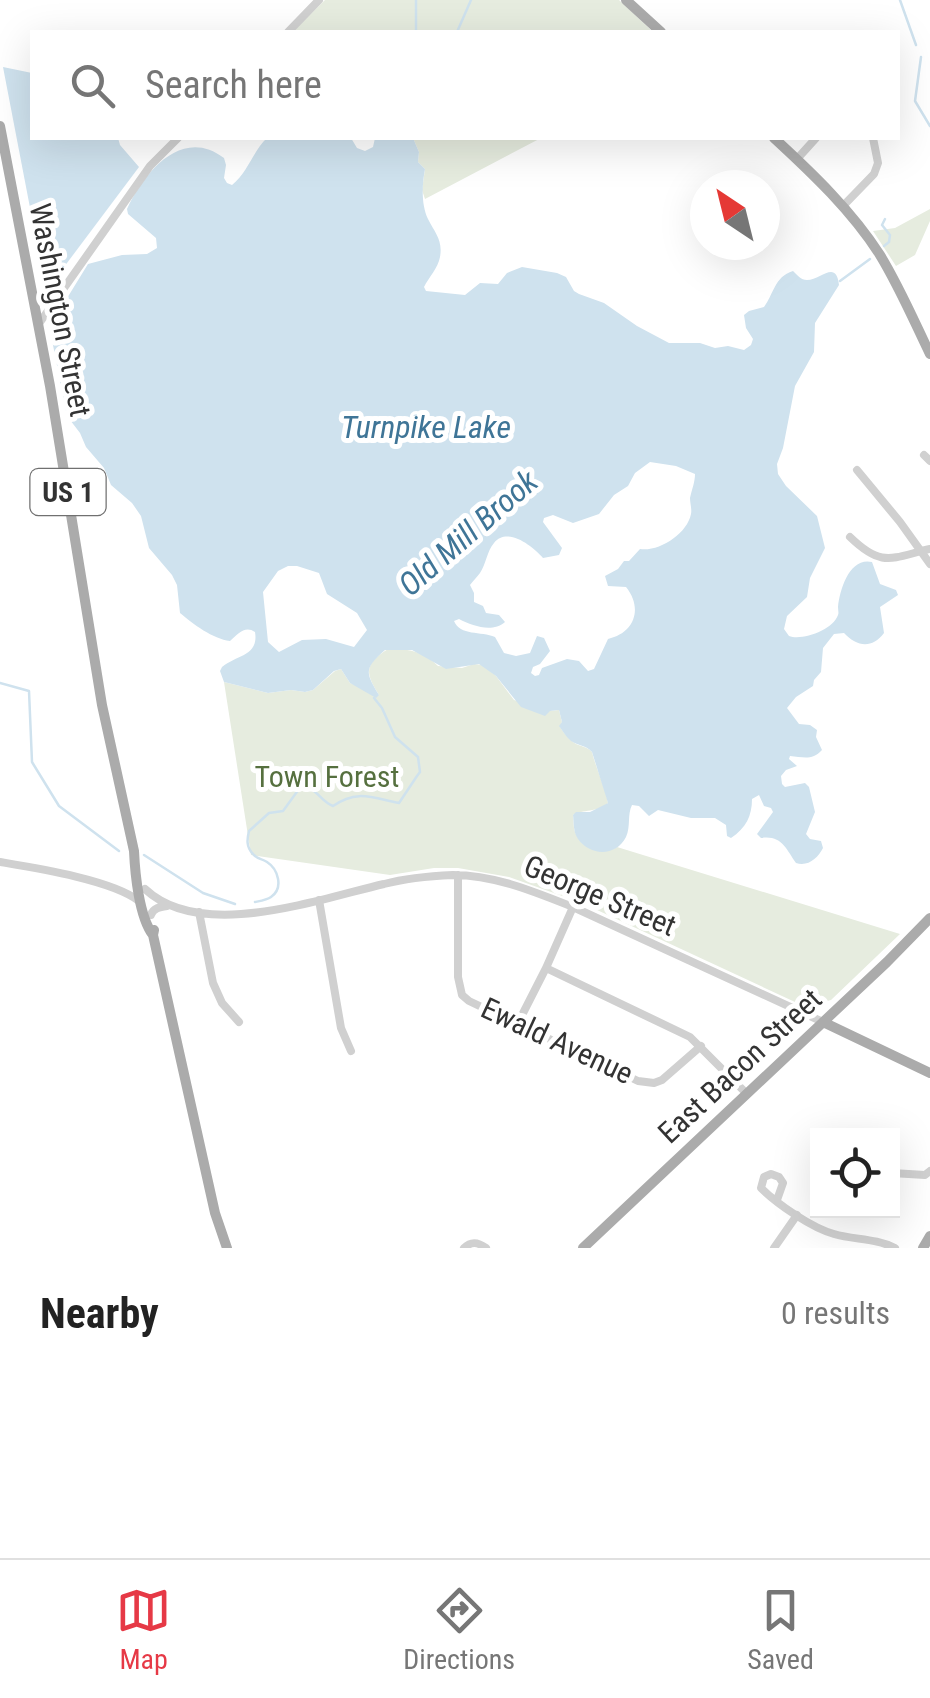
<!DOCTYPE html>
<style>
:root{--surface:#fff;--page:#f6f6f6;--text:#222;--muted:#767676;--line:#e0e0e0;--accent:#e63946}
body{margin:0;font-family:"Roboto Condensed",sans-serif;background:var(--page);color:var(--text)}
.controls{position:absolute;right:30px;bottom:30px;display:grid;overflow:hidden;border-radius:0px;box-shadow:0 10px 40px #0002}
.controls button{width:90px;height:90px;display:grid;place-items:center;padding:0;border:0;border-bottom:2px solid var(--line);background:var(--surface);color:var(--text);font:50px sans-serif}
.compass{position:absolute;left:690px;top:170px;width:90px;height:90px;border-radius:50%;background:var(--surface);box-shadow:0 10px 40px #0002;rotate:325deg}
.list{margin:0;padding:0;list-style:none}
h2{display:flex;justify-content:space-between;align-items:center;height:130px;margin:0;padding:0 40px;font-size:42px}
h2 small{font-size:32px;font-weight:400;color:var(--muted)}
.icon{flex:none;width:55px;height:55px;fill:none;stroke:currentColor;stroke-width:2;stroke-linecap:round;stroke-linejoin:round}
.map{position:relative;flex:none;width:930px;height:1248px;overflow:hidden}
.search{position:absolute;background:var(--surface);box-shadow:0 10px 40px #0002;left:30px;right:30px;top:30px;height:110px;display:flex;align-items:center;gap:25px;box-sizing:border-box;padding:0 35px;border-radius:0px;color:var(--muted);font-size:38px}
.sheet{height:310px;background:var(--surface)}
nav{display:flex;justify-content:space-around;align-items:center;box-sizing:border-box;height:140px;border-top:2px solid var(--line);background:var(--surface);font-size:28px;color:var(--muted)}
nav a{display:grid;justify-items:center;gap:5px}
nav .on{color:var(--accent)}
.map>svg:first-child{display:block}
.green{fill:#e6ecdf}
.water{fill:#cfe2ee;fill-rule:evenodd}
.lines{fill:none;stroke-linecap:round;stroke-linejoin:round}
.stream{stroke:#cfe2ee;stroke-width:2.5}
.minor{stroke:#d0d0d0;stroke-width:8}
.major{stroke:#ababab;stroke-width:10}
.labels{text-anchor:middle;stroke-width:10;stroke-linejoin:round;paint-order:stroke}
.shield{fill:#fff;stroke:#707070;stroke-width:2.5}
.shield-label{font-size:28px;font-weight:bold;fill:#333}
.street-label{font-size:30px;fill:#333;stroke:#fff}
.park-label{font-size:30px;fill:#56703f;stroke:#fff}
.water-label{font-size:32px;font-style:italic;fill:#3f7597;stroke:#fff}
</style>
<div class="map">
<svg width="930" height="1248" viewBox="0 0 930 1248">
<rect width="100%" height="100%" fill="#fff"/>
<path class="green" d="M325,0h294l34,32h-361z
M413,138h128l-116,61 -3,-9 3,-21 -7,-7 1,-10z
M930,209v12l-15,34 -19,11 -23,-35 22,-3z
M388,649c19,-1 36,3 50,17l24,2 12,-4 9,1 13,11 18,24 36,11 9,-1 3,12 -2,5c4,6 9,13 16,17 7,3 11,3 16,8 4,17 13,34 16,51 -11,10 -25,6 -35,12 1,5 0,11 2,17 6,17 27,24 42,15l283,87 -69,66 -21,6 -15,-4 -213,-99 -73,-26 -51,-9h-24l-44,7 -139,-20 -27,-173 44,11 23,-3 14,2 8,-2 22,-19 6,-2 9,14 29,12c-14,-22 -15,-31 9,-46z"/>
<path class="water" d="M3,67l29,6v65h86l2,7 19,22 -93,124z
M267,138h84l6,10 8,3 8,-4 2,-9h38l6,14 -1,10 7,7c-3,16 -4,35 3,50 7,14 15,21 12,38 -2,11 -11,20 -16,30l2,4 39,4 15,-12 18,1 9,-11 15,-6 35,6 9,4 8,14 5,3 25,9 33,23 32,17h31l15,5 13,-2 16,4 7,-5 2,-6 -7,-11 -2,-13 5,-4 15,-4c10,-13 10,-30 29,-36 4,4 8,9 14,9 14,0 29,-21 32,5l-24,38 -1,29 -19,34 -12,62 -6,16 1,10 8,12 31,30 8,32 -15,30 -3,19 -20,19 -3,13 5,7c13,5 44,-6 49,-21 1,-2 0,-5 0,-8 2,-19 12,-50 34,-45l8,22 16,6 2,5 -18,12 4,26c-12,16 -27,14 -40,0l-10,1 -11,14 -2,24 -7,8 -1,6 -17,11 -9,11 12,16 11,1 7,5 -1,7 6,13c-10,11 -19,7 -32,6l-1,3 8,7 -11,4 -5,6 1,8 3,3 20,-4 4,4 6,25 -9,22 4,5 11,2 2,7c-5,10 -15,19 -27,15 -10,-14 -14,-28 -35,-25l-4,-4 16,-22 -2,-4 -7,-2 -5,-11 -7,4c0,17 -6,29 -21,39l-4,-2 -1,-11 -11,-7h-24l-33,-8 -9,6 -10,-10 -7,-1c-5,10 -1,21 -6,32 -10,20 -36,19 -48,2 -5,-7 -4,-16 -5,-24l3,-3h14l18,-9 -16,-51c-6,-7 -14,-6 -21,-11 -5,-4 -8,-10 -12,-15l3,-4 -3,-12 -9,1 -5,5 -24,-9 -25,-31 -17,-12 -33,5 -34,-19h-27c-21,19 -20,22 -6,45l-3,3 -26,-15 -9,-14 -7,2 -21,19 -8,2 -14,-2 -23,3 -44,-11 -4,-11 2,-4c15,-12 37,-11 33,-35 -10,-7 -17,2 -25,9 -17,-2 -37,-17 -50,-28l-3,-28 -5,-10 -23,-27 -8,-32 -9,-13 -21,-18 -7,-17 -18,-21 -6,-14 -13,-17 -17,-86 3,-9 35,-57 34,-9 25,-1 10,-6 -1,-10 -28,-24 -1,-5c17,-37 55,-83 97,-51l2,7 -2,13 3,5 5,2c16,-13 21,-34 35,-47zM650,462l26,4 19,8c0,8 -3,15 -5,24 0,5 2,11 1,16 -4,20 -32,38 -51,35l-11,12h-5l-6,8 -13,7 3,10 18,1c17,21 9,46 -18,52l-14,30 -6,2 -9,-10 -12,-2 -25,9 -3,7 -4,1 -4,-3 2,-6 7,-3 10,-13 -6,-13 -7,-2 -7,17 -14,3 -12,-3 -9,-16c-14,-6 -35,-1 -41,-16l5,-2c14,7 33,14 46,3l-6,-7 -13,-2 -3,-7 -9,-4v-9l-4,-8c3,-4 7,-8 10,-12 6,-9 7,-22 14,-30 14,-17 39,4 49,15l16,-3 3,-7 -19,-26 1,-4 9,-3 20,8 26,-9 15,-19 14,-9 7,-13zM288,566h9l22,7 8,21 30,19 10,17 -13,17 -28,-8 -24,1 -23,12 -11,-10 -5,-50 15,-21z"/>
<g class="lines">
<path class="stream" d="M416,0v32
M900,0l16,45
M457,32l14,-32
M921,57l-6,44 15,25
M884,246l5,-4 1,-7 -8,-10 3,-6
M840,281l30,-22
M0,683l29,8 3,71 27,44 60,45
M144,855l59,38 32,11
M255,902c5,-1 12,-2 16,-5 13,-9 7,-28 -4,-35 -6,-4 -9,-2 -14,-8 -7,-7 -6,-15 -4,-23l20,-18 14,-2 16,-22c16,-6 20,12 34,17 24,-17 40,-8 66,-3l18,-27 3,-4 -2,-15 -23,-20 -13,-29 -8,-10"/>
<path class="minor" d="M288,32l31,-32
M797,159l19,-21
M843,206l31,-32 4,-11 -5,-25
M38,325l112,-159 28,-28
M924,455l6,6
M857,470l43,52 30,42
M850,537c32,31 41,21 80,12
M0,862c36,6 112,18 139,39
M458,875v102l4,18 7,6 169,80 16,2 8,-3 39,-34
M145,889c56,53 174,10 239,-5 23,-6 46,-8 69,-9 42,0 82,17 120,32l250,115
M319,900l22,128 10,23
M199,912l14,71 9,20 17,19
M151,915c2,-7 9,-8 16,-9
M546,968l144,69 57,57
M518,1023l28,-55 27,-61
M892,1173l33,2 5,-4
M777,1200l6,-17 -4,-6 -8,-3 -7,3 -3,11c16,16 51,40 73,46 21,6 41,4 61,14
M464,1248c7,-7 14,-6 22,0
M774,1248l23,-33"/>
<path class="major" d="M626,0l35,32
M0,126l50,260 52,319 32,146c1,22 5,66 19,84
M774,138c38,35 78,73 106,117 19,31 34,66 50,99
M154,930l-1,5 62,278 12,35
M823,1022l107,51
M583,1248l304,-286 43,-44
M923,1248l7,-12"/>
</g>
<g class="labels">
<rect class="shield" x="30.5" y="469" width="75" height="46" rx="8"/>
<g class="shield-label">
<text x="68" y="502">US 1</text>
</g>
<g class="street-label">
<text transform="translate(60 310) rotate(79)" y="10">Washington Street</text>
<text transform="translate(600 896) rotate(23)" y="10">George Street</text>
<text transform="translate(557 1041) rotate(25)" y="10">Ewald Avenue</text>
<text transform="translate(740 1066) rotate(-43)" y="10">East Bacon Street</text>
</g>
<g class="park-label">
<text x="327" y="787">Town Forest</text>
</g>
<g class="water-label">
<text x="426" y="438">Turnpike Lake</text>
<text transform="translate(468 533) rotate(-41)" y="11">Old Mill Brook</text>
</g>
</g>
</svg>
<div class="controls">
<button><svg class="icon" aria-label="locate" viewBox="0 0 24 24"><circle cx="12" cy="12" r="6"/><path d="M12 2v4M12 18v4M2 12h4M18 12h4"/></svg></button>
</div>
<svg class="compass" viewBox="-18 -18 36 36"><path d="M0-13l5 13h-10z" fill="#e53935"/><path d="M0 13l5-13h-10z" fill="#767676"/></svg>
<div class="search"><svg class="icon" aria-label="search" viewBox="0 0 24 24"><circle cx="10" cy="10" r="6"/><path d="M15 15l6 6"/></svg>Search here</div>
</div>
<section class="sheet">
<h2>Nearby<small>0 results</small></h2>
<ul class="list">
</ul>
</section>
<nav>
<a class="on"><svg class="icon" aria-label="map" viewBox="0 0 24 24"><path d="M3 6l6-2 6 2 6-2v14l-6 2-6-2-6 2zM9 4v14M15 6v14"/></svg>Map</a>
<a><svg class="icon" aria-label="directions" viewBox="0 0 24 24"><path d="M12 3l9 9-9 9-9-9zM9 14v-3h6M13 9l2 2-2 2"/></svg>Directions</a>
<a><svg class="icon" aria-label="saved" viewBox="0 0 24 24"><path d="M7 4h10v16l-5-4-5 4z"/></svg>Saved</a>
</nav>
